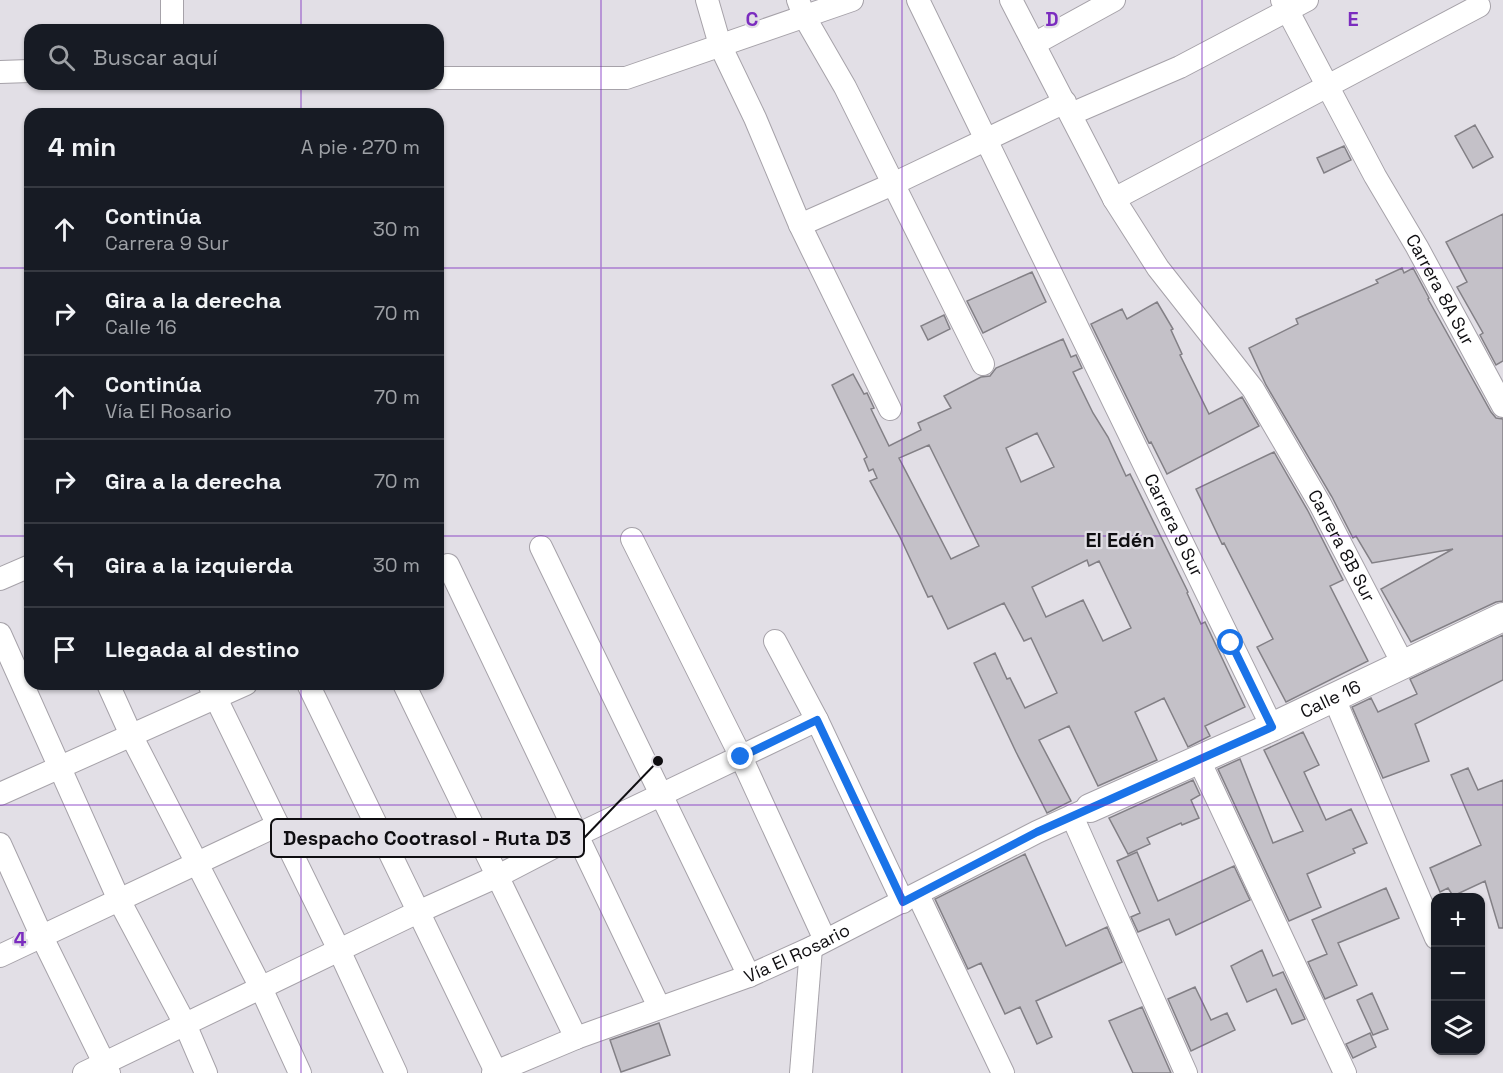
<!DOCTYPE html>
<html lang="es">
<meta charset="utf-8">
<style>
:root{--surface:#171b24;--page:#20242c;--text:#f1f3f6;--muted:#9ea1a6;--line:#363941}
body{margin:0;font-family:"Space Grotesk",sans-serif;background:var(--page);color:var(--text)}
.controls{position:absolute;right:18px;bottom:18px;display:grid;overflow:hidden;border-radius:12px;box-shadow:0 2px 4px #0004}
.controls button{width:54px;height:54px;display:grid;place-items:center;padding:0;border:0;border-bottom:2px solid var(--line);background:var(--surface);color:var(--text);font:30px sans-serif}
.stop{position:absolute;width:18px;height:18px;margin:-14px;border:4px solid #1a73e8;border-radius:50%;background:#fff}
.stop.end{background:#1a73e8;border-color:#fff;box-shadow:0 2px 6px #0008}
.list{margin:0;padding:0;list-style:none}
h2{display:flex;justify-content:space-between;align-items:center;height:78px;margin:0;padding:0 24px;font-size:26px}
h2 small{font-size:20px;font-weight:400;color:var(--muted)}
.list li{display:grid;grid-template-columns:39px 1fr auto;gap:18px;align-items:center;box-sizing:border-box;height:84px;padding:0 24px;border-top:2px solid var(--line)}
.list b{display:block;font-size:22px;white-space:nowrap}
.list p{margin:0;font-size:20px;white-space:nowrap;color:var(--muted)}
.list em{font-size:20px;font-style:normal;color:var(--muted)}
.icon{flex:none;width:33px;height:33px;fill:none;stroke:currentColor;stroke-width:2;stroke-linecap:round;stroke-linejoin:round}
.map{position:relative;flex:none;width:1503px;height:1073px;overflow:hidden}
.search{position:absolute;background:var(--surface);box-shadow:0 2px 4px #0004;left:24px;top:24px;width:420px;height:66px;display:flex;align-items:center;gap:15px;box-sizing:border-box;padding:0 21px;border-radius:18px;color:var(--muted);font-size:22px}
.panel{position:absolute;background:var(--surface);box-shadow:0 2px 4px #0004;left:24px;top:108px;width:420px;height:582px;border-radius:18px}
.map>svg:first-child{display:block}
.building{fill:#c4c1c8;stroke:#838086;stroke-width:1.5;fill-rule:evenodd}
.lines{fill:none;stroke-linecap:round;stroke-linejoin:round}
.minor-casing{stroke:#a6a2a9;stroke-width:24}
.tertiary-casing{stroke:#a6a2a9;stroke-width:30}
.minor{stroke:#fff;stroke-width:22}
.tertiary{stroke:#fff;stroke-width:28}
.route{stroke:#1a73e8;stroke-width:8}
.grid{fill:none;stroke:#7b2cbf;stroke-width:1.5;stroke-opacity:0.55}
.labels{text-anchor:middle;stroke-width:4.5;stroke-linejoin:round;paint-order:stroke}
.street-label{font-size:18px;fill:#0f0e11;stroke:#e2dfe6}
.neighbourhood-label{font-size:20px;font-weight:bold;fill:#0f0e11;stroke:#e2dfe6}
.grid-label{font-size:20px;text-anchor:middle;font-weight:bold;fill:#7b2cbf;stroke:#e2dfe6;stroke-width:4.5;stroke-linejoin:round;paint-order:stroke}
.leader{fill:none;stroke:#0f0e11;stroke-width:2}
.callout-dot{fill:#0f0e11;stroke:#e2dfe6;stroke-width:2}
.callout{fill:#e2dfe6;stroke:#0f0e11;stroke-width:2}
.callout-label{font-size:20px;text-anchor:middle;font-weight:bold;fill:#0f0e11}
</style>
<div class="map">
<svg width="1503" height="1073" viewBox="0 0 1503 1073">
<rect width="100%" height="100%" fill="#e2dfe6"/>
<path class="building" d="M1475,125l18,32 -20,11 -18,-32z
M1344,146l7,14 -27,13 -7,-15z
M1503,214v147l-7,4 -16,-30 3,-2 -26,-46 10,-5 -21,-40z
M1402,268l2,5 9,-5 16,30 -1,1 63,113 5,6 7,1v182l-7,1 -85,40 -30,-53 72,-40 -81,14 -16,-27 -3,2 -21,-41 -66,-112 -17,-37 49,-24 -2,-5 82,-36 -2,-3z
M1032,272l14,30 -63,31 -16,-32z
M1157,302l16,27 -2,1 11,24 -2,1 29,59 33,-17 17,29 -92,48 -16,-32 -2,1 -58,-119 31,-15 5,10z
M944,315l6,14 -22,11 -7,-14z
M1063,339l8,18 5,-2 6,13 -9,4 20,41 15,24 18,39 4,-2 58,118 -1,1 14,31 4,-2 40,85 -40,19 5,10 -22,11 -24,-49 -29,14 22,48 -59,26 -29,-60 -30,14 32,61 -24,12 -31,-61 -42,-89 21,-10 12,26 3,-1 15,30 32,-15 -26,-55 -7,3 -20,-38 -56,26 -16,-33 -4,1 -28,-60 -30,-56 7,-3 -4,-9 -4,2 -5,-12 3,-2 -35,-72 21,-11 11,20 3,-1 7,15 -3,1 18,37 32,-16 -3,-7 33,-15 -7,-12 37,-19 9,-1 6,-8zM1037,433l17,34 -33,15 -15,-34zM929,445l50,101 -28,13 -52,-101zM1087,560l2,6 10,-5 32,67 -28,13 -20,-41 -37,17 -14,-30z
M1274,452l34,59 35,69 -13,6 38,75 -82,41 -29,-55 16,-8 -49,-96 -2,1 -26,-55z
M1503,635v45l-88,44 14,37 -46,17 -31,-71 19,-9 7,14 39,-18 -7,-15z
M1303,732l16,33 -15,7 22,48 25,-11 16,34 -14,6 2,4 -48,21 14,33 -32,14 -71,-152 22,-10 33,84 30,-12 -39,-81z
M1468,768l10,22 25,-10v148h-4l-14,-47 -32,15 -5,-8 -8,4 -10,-24 51,-23 -30,-70z
M1193,780l7,15 -9,5 8,18 -17,7 -1,-2 -34,15 3,6 -22,10 -19,-36z
M1137,852l21,49 76,-35 16,34 -74,35 -7,-16 -31,13 -7,-15 9,-4 -23,-52z
M1025,854l41,92 41,-19 15,35 -86,39 16,36 -15,7 -17,-37 -15,7 -24,-51 -13,6 -33,-70z
M1386,888l13,30 -61,25 19,42 -32,14 -17,-37 19,-8 -15,-34z
M1262,950l11,26 10,-4 22,47 -13,5 -16,-35 -29,13 -16,-36z
M1195,987l16,33 16,-7 8,17 -44,21 -23,-52z
M1372,993l16,36 -15,6 -16,-35z
M1142,1007l29,66h-38l-24,-52z
M659,1023l11,32 -49,17 -11,-32z
M1370,1033l6,14 -23,11 -7,-14z"/>
<g class="lines">
<defs>
<g id="minor">
<path d="M172,0v30"/>
<path d="M707,0l13,45 35,73 45,107 90,184"/>
<path d="M798,0l6,16 41,71 138,277"/>
<path id="s1" d="M918,0l354,727"/>
<path id="s2" d="M1011,0l103,199 44,69 95,121 67,115 83,160"/>
<path id="s3" d="M1282,0l93,176 42,71 86,159"/>
<path d="M1034,44l80,-44"/>
<path d="M0,72l30,-1"/>
<path d="M438,78h188l226,-78"/>
<path d="M1071,114l109,-47 127,-67"/>
<path d="M1114,199l365,-193"/>
<path d="M800,225l93,-41 172,-82"/>
<path d="M632,539l109,218 84,183"/>
<path d="M541,547l208,429"/>
<path d="M448,565l211,442"/>
<path d="M0,579l30,-13"/>
<path d="M0,634l119,266 66,124 21,49"/>
<path d="M775,641l42,79 86,182"/>
<path d="M108,684l23,51 130,253 39,85"/>
<path d="M209,684l130,266 57,123"/>
<path d="M308,684l188,388"/>
<path d="M404,684l172,354"/>
<path d="M1334,698l102,240"/>
<path d="M1199,760l146,313"/>
<path d="M0,794l246,-110"/>
<path d="M1072,816l114,257"/>
<path d="M0,844l42,93 67,136"/>
<path d="M918,895l85,178"/>
<path d="M0,956l278,-131"/>
<path d="M84,1073l334,-161 80,-36 79,-41 240,-115"/>
<path id="s4" d="M493,1073l83,-35 173,-62 62,-28 226,-116 53,-24"/>
<path d="M801,1073l10,-125"/>
</g>
<g id="tertiary">
<path id="s5" d="M1090,808l182,-81 231,-110"/>
</g>
</defs>
<use href="#minor" class="minor-casing"/>
<use href="#tertiary" class="tertiary-casing"/>
<use href="#minor" class="minor"/>
<use href="#tertiary" class="tertiary"/>
</g>
<g class="lines">
<path class="route" d="M741,757l76,-37 86,182 134,-70 235,-105 -41,-84"/>
</g>
<path class="grid" d="M301,0v30M601,0v1073M902,0v1073M1202,0v1073M301,84v30M0,268h30M438,268h1065M0,536h30M438,536h1065M301,684v389M0,805h1503"/>
<g class="labels">
<g class="street-label">
<text dy="6" stroke="none"><textPath href="#s3" startOffset="330">Carrera 8A Sur</textPath></text>
<text dy="6" stroke="none"><textPath href="#s1" startOffset="584">Carrera 9 Sur</textPath></text>
<text dy="6" stroke="none"><textPath href="#s2" startOffset="640">Carrera 8B Sur</textPath></text>
<text dy="6" stroke="none"><textPath href="#s5" startOffset="264">Calle 16</textPath></text>
<text dy="6" stroke="none"><textPath href="#s4" startOffset="327">Vía El Rosario</textPath></text>
</g>
<g class="neighbourhood-label">
<text x="1120" y="547">El Edén</text>
</g>
</g>
<g class="grid-label">
<text x="752" y="26">C</text>
<text x="1052" y="26">D</text>
<text x="1353" y="26">E</text>
<text x="20" y="946">4</text>
</g>
<path class="leader" d="M658 761L584 838"/>
<circle class="callout-dot" cx="658" cy="761" r="6"/>
<rect class="callout" x="271" y="819" width="313" height="38" rx="6"/>
<g class="callout-label">
<text x="427" y="845">Despacho Cootrasol - Ruta D3</text>
</g>
</svg>
<div class="controls">
<button>+</button>
<button>−</button>
<button><svg class="icon" aria-label="layers" viewBox="0 0 24 24"><path d="M12 4l9 5-9 5-9-5zM3 14l9 5 9-5"/></svg></button>
</div>
<div class="stop" style="left:1231px;top:643px"></div>
<div class="stop end" style="left:741px;top:757px"></div>
<div class="search"><svg class="icon" aria-label="search" viewBox="0 0 24 24"><circle cx="10" cy="10" r="6"/><path d="M15 15l6 6"/></svg>Buscar aquí</div>
<section class="panel">
<h2>4 min<small>A pie · 270 m</small></h2>
<ul class="list">
<li><svg class="icon" aria-label="ahead" viewBox="0 0 24 24"><path d="M12 20V5M6 11l6-6 6 6"/></svg><div><b>Continúa</b><p>Carrera 9 Sur</p></div><em>30 m</em></li>
<li><svg class="icon" aria-label="right" viewBox="0 0 24 24"><path d="M7 20v-9h11M14 6l5 5-5 5"/></svg><div><b>Gira a la derecha</b><p>Calle 16</p></div><em>70 m</em></li>
<li><svg class="icon" aria-label="ahead" viewBox="0 0 24 24"><path d="M12 20V5M6 11l6-6 6 6"/></svg><div><b>Continúa</b><p>Vía El Rosario</p></div><em>70 m</em></li>
<li><svg class="icon" aria-label="right" viewBox="0 0 24 24"><path d="M7 20v-9h11M14 6l5 5-5 5"/></svg><div><b>Gira a la derecha</b></div><em>70 m</em></li>
<li><svg class="icon" aria-label="left" viewBox="0 0 24 24"><path d="M17 20v-9H6M10 6l-5 5 5 5"/></svg><div><b>Gira a la izquierda</b></div><em>30 m</em></li>
<li><svg class="icon" aria-label="arrive" viewBox="0 0 24 24"><path d="M6 21V4h12l-3 4 3 4H6"/></svg><div><b>Llegada al destino</b></div></li>
</ul>
</section>
</div>
